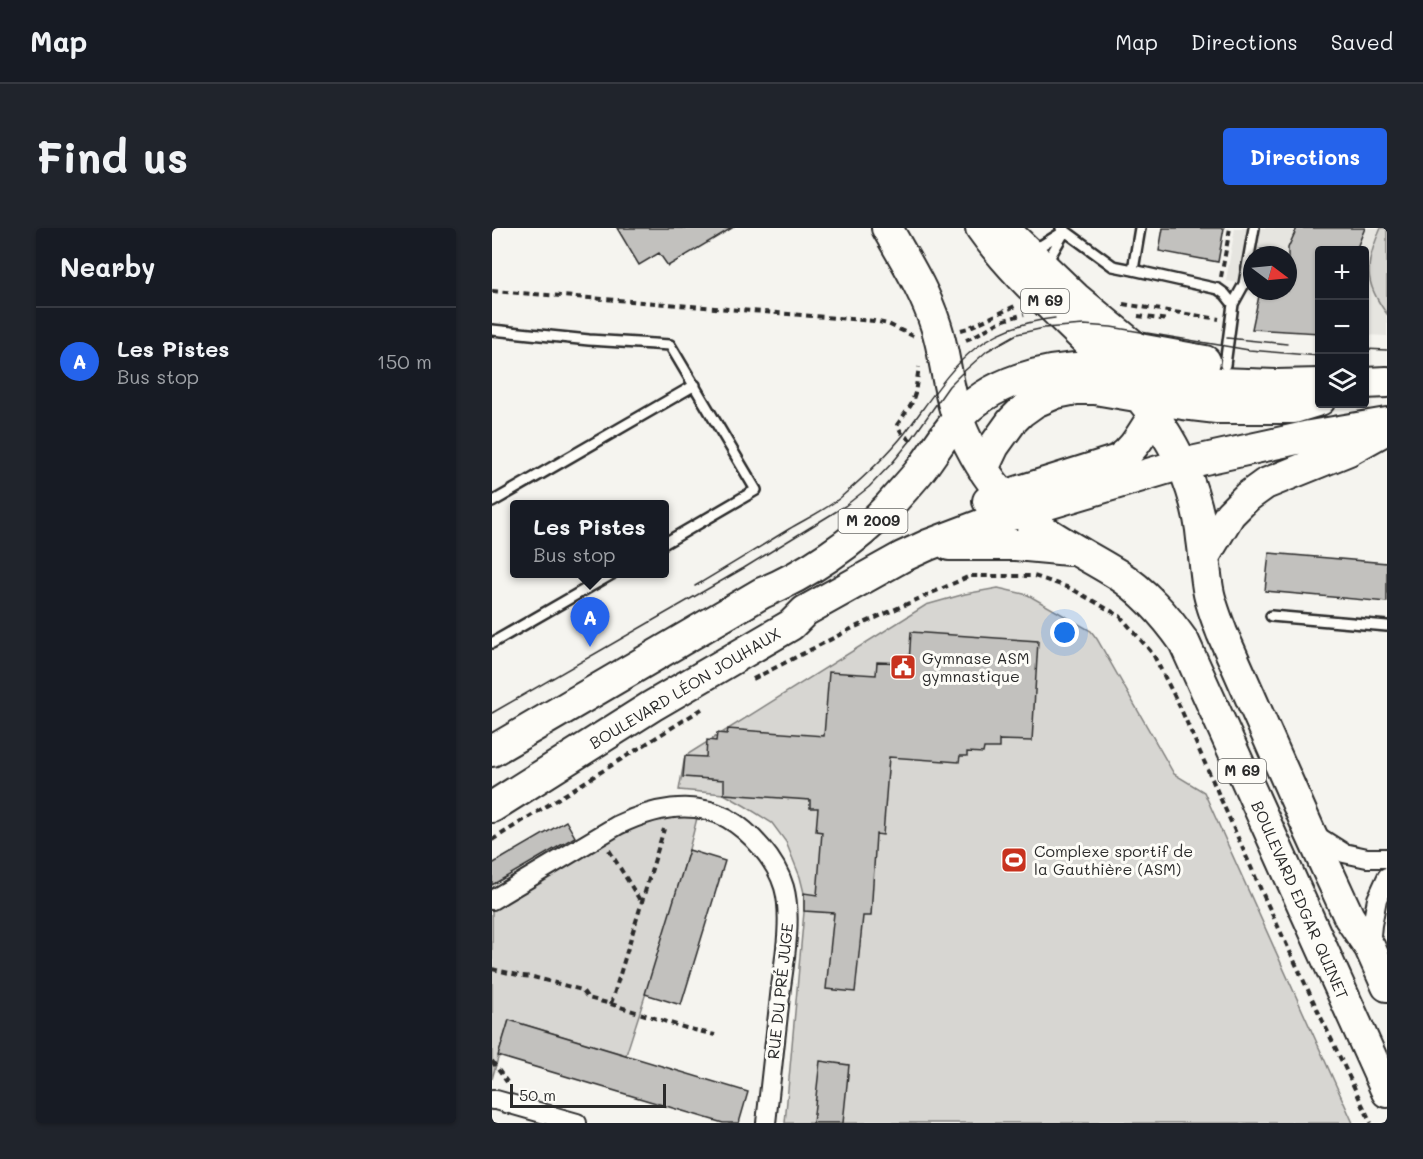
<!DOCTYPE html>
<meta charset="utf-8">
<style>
:root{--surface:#171b24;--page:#20242c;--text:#f1f3f6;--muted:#9ea1a6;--line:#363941;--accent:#2563eb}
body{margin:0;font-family:Mali,sans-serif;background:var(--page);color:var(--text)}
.controls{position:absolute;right:18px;top:18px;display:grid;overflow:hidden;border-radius:6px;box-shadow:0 2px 4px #0004}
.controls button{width:54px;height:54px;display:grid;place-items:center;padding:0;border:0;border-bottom:2px solid var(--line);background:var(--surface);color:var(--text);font:30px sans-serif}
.compass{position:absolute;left:751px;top:18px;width:54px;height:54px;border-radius:50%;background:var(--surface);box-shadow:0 2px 4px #0004;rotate:106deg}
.scale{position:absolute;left:18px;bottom:15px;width:156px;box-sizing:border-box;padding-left:6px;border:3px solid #2b2b2b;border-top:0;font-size:16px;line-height:21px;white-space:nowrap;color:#2b2b2b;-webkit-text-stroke:4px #fdfcf7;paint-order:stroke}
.you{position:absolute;left:573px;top:405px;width:21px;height:21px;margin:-15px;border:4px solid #fff;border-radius:50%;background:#1a73e8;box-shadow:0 0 0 9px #1a73e833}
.badge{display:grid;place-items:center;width:39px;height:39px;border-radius:50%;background:var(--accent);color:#fff;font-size:20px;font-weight:700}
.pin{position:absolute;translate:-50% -50px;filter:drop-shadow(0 2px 3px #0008)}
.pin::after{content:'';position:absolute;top:32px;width:21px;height:18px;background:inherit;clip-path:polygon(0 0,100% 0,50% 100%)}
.popup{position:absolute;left:18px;top:272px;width:159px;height:78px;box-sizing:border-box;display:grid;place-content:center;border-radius:6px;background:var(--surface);filter:drop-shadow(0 2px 4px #0005);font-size:20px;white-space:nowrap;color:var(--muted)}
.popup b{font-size:22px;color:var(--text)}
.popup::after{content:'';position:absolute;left:50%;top:100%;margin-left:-12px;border:12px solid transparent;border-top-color:var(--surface)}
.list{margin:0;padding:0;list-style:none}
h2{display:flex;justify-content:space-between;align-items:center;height:78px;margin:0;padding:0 24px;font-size:26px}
h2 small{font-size:20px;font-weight:400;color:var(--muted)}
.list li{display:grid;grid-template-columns:39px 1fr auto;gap:18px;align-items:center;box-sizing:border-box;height:108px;padding:0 24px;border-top:2px solid var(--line)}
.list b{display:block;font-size:22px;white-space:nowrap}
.list p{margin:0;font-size:20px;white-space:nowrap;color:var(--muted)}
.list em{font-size:20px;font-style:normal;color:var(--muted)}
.icon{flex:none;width:33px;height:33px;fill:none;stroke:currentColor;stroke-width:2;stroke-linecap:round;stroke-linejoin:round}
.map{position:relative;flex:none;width:895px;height:895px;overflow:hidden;border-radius:6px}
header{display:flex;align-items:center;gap:36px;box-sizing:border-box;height:84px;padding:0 30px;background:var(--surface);border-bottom:2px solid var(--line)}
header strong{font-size:28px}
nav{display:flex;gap:33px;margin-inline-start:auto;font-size:21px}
.intro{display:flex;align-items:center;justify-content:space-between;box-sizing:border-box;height:144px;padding:0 36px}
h1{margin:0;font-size:42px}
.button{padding:15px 27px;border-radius:6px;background:var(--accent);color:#fff;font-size:21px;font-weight:700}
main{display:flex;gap:36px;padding:0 36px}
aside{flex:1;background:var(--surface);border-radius:6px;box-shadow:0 2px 4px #0004}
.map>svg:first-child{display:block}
.built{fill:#e6e5e0}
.green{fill:#d7d6d2;stroke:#81807e;stroke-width:1.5}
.building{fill:#c2c1be;stroke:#2b2b2b;stroke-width:1.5}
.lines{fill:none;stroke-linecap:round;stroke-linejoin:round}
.lane-casing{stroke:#2b2b2b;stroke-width:14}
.street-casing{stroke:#2b2b2b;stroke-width:22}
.primary-casing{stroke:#2b2b2b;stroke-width:34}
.path{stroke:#2b2b2b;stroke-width:4;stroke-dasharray:6 4.5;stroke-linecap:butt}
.lane{stroke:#fdfcf7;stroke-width:9}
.street{stroke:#fdfcf7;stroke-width:18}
.primary{stroke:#fdfcf7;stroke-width:30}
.tram{stroke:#2b2b2b;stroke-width:1.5}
.labels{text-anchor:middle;stroke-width:6;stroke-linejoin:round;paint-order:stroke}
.shield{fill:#fdfcf7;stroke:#6a6a68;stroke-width:1.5}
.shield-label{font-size:15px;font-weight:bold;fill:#2b2b2b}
.poi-label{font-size:16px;fill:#2b2b2b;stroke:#fdfcf7;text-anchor:start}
.street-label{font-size:16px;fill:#2b2b2b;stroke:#fdfcf7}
</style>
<header>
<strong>Map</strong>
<nav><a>Map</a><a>Directions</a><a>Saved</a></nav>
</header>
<div class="intro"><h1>Find us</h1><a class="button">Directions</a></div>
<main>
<aside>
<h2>Nearby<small></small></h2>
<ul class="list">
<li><span class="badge">A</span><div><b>Les Pistes</b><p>Bus stop</p></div><em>150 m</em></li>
</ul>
</aside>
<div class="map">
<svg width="895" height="895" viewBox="0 0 895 895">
<rect width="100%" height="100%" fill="#f5f4ef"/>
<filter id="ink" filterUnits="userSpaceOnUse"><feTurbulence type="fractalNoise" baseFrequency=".0167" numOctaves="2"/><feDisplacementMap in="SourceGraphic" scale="12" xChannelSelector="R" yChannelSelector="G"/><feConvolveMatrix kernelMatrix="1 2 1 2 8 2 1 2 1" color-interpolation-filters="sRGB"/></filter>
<g filter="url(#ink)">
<path class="built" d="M743,0h152v108l-22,-1 -1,-85h-44l-1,83 -67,-4 8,-38h28v-36h-36v30l-26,-4z"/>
<path class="green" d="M889,0h6v86c-24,-32 -22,-51 -6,-86z
M506,360l30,7 63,36 6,8 77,135 30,18 149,331h-568l19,-211v-19l-4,-16 -14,-35 -14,-19 -27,-17 -21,-12 -45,-4 6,-34 241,-151 39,-11z
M207,582c-20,83 -47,164 -73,245l-117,-35 -17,59v-179l126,-75z"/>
<path class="building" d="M125,0h115l-64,38 -9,-13 -20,12z
M671,0h61l-6,34 -59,-11z
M805,0h68l-9,22h-36v83l-68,-4 8,-38h28v-43z
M777,325l118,10v39l-122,-11z
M419,404l127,9 -6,100 -33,-1v8h-15l-1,5 -16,-1v4h-7l-1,6 -70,-5 -6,78 -7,-1 -5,82h-8l-8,76 -29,-3 8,-76 -30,-2v-18l13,2 5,-63 -6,-1 2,-23h-8v-8l-86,-6v-14l-41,-3 2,-21 21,1 1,-17 9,1 1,-8 10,1 1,-5 96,7 5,-64 47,3 1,-13 32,1z
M74,593l9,16 -83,48v-21z
M197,622l36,11 -44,144 -36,-11z
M17,792l239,72 -9,31h-16l-225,-67z
M328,833l29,4 -6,58h-30z"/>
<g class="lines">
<defs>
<path id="lane" d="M569,0l52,38 20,4 85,19 7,5 8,10
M541,20l9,-3 21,-13
M558,35l1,-8 14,-24
M641,42l7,-42
M0,102l97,10 81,5 86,145 -91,53
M733,137l8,-61 11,-20 10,-56
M0,274l203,-117
M779,388l116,10
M0,415l120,-69"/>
<path id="street" d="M822,606l30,19 23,5h20
M0,672l126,-75c33,-16 74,-26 109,-7 24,14 49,42 57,69 8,28 1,71 -3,100 -5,45 -10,91 -15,136
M878,718l2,-21 5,-26 10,-22
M0,872h4l81,23"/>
<path id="primary" d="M395,0c18,32 38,63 49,98 8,24 10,50 17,76 7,28 23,58 40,81 33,45 79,63 124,91 28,18 48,41 67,68l203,450
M489,0c60,85 158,140 201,236 10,24 18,50 20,75 3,19 3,37 7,55 3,13 8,26 13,39l88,199 39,85 21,31 17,38
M511,0l73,70 58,48 5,3 66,12
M872,155l23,-1
M491,241l11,-23 18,-25 9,-9 14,-10 21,-9 20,-4h19l88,15 34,4h77l26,-8
M496,273l130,-41c17,-11 25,-29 36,-45
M457,317h67l53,5
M712,329l26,-43 17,-17 18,-13 84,-34 36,-20
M0,523l270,-158c44,-18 94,-52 127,-87 11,-13 23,-25 33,-38 12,-16 22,-33 35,-48 32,-39 88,-52 136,-53l126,16 57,2 44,-1
M0,579l160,-101 139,-81 14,-14 97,-54 26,-12 66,-25 188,-56 128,-28 77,-13"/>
</defs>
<use href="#lane" class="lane-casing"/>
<use href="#street" class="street-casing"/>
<use href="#primary" class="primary-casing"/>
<path class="path" d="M729,49l9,-49
M0,63l138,10 244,20 14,3 25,12
M631,76l96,15
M646,88l30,4
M469,102l7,-2 47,-22
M474,112l5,-2 30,-17 23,-7
M419,212l-8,-5 -6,-10 14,-20 4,-12 4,-26
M261,451l102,-52 115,-51h64l36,12 50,28 33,38 27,53 86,194 105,222
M0,612l213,-133
M117,622l32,52
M0,741l30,7 11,1 49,13 6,8 23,6 75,24 29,7
M119,776l53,-175
M0,833l15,21"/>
<use href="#lane" class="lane"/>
<use href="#street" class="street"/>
<use href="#primary" class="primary"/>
<path class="tram" d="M735,110l60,6
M872,121l23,1
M203,358c32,-19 63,-38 94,-57 17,-10 36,-19 51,-31 23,-20 46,-41 65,-65 46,-61 66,-105 150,-115
M0,485l252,-145 101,-62 24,-19 24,-25 18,-22 38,-54 12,-12 26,-23 30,-17 27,-6 40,-3 27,2 138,23 71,6"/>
</g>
</g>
<defs>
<symbol id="civic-square" viewBox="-11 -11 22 22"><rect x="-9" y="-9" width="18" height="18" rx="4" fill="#c8321e" stroke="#fdfcf7"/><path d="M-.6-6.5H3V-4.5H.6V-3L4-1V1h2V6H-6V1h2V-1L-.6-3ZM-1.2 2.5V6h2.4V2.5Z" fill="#fff"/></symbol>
<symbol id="stadium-square" viewBox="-11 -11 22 22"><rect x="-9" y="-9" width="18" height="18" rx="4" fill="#c8321e" stroke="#fdfcf7"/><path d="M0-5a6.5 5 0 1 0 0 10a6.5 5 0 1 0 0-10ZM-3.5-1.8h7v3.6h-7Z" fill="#fff"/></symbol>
</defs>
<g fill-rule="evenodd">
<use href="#civic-square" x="396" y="424" width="30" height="30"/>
<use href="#stadium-square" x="507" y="617" width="30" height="30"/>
</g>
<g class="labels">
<g class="shield">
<rect x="529" y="61" width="48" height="24" rx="4.5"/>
<rect x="346.5" y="281" width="69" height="24" rx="4.5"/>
<rect x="726" y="531" width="48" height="24" rx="4.5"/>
</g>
<g class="shield-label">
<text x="553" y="78">M 69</text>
<text x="381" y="298">M 2009</text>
<text x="750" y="548">M 69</text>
</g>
<g class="poi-label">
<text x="430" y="436">Gymnase ASM<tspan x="430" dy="18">gymnastique</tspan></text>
<text x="542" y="629">Complexe sportif de<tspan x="542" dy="18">la Gauthière (ASM)</tspan></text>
</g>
<g class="street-label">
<text transform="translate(193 460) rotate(-31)" y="6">BOULEVARD LÉON JOUHAUX</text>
<text transform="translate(808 672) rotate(66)" y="6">BOULEVARD EDGAR QUINET</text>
<text transform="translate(288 763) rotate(-84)" y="6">RUE DU PRÉ JUGE</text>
</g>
</g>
</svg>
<div class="controls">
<button>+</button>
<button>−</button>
<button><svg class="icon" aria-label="layers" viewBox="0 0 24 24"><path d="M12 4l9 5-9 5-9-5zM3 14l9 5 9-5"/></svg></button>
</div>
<svg class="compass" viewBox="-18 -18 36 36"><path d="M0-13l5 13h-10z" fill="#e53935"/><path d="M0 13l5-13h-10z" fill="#9ea1a6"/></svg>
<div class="scale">50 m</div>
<div class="you"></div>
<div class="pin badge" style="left:98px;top:419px">A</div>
<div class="popup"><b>Les Pistes</b>Bus stop</div>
</div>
</main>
